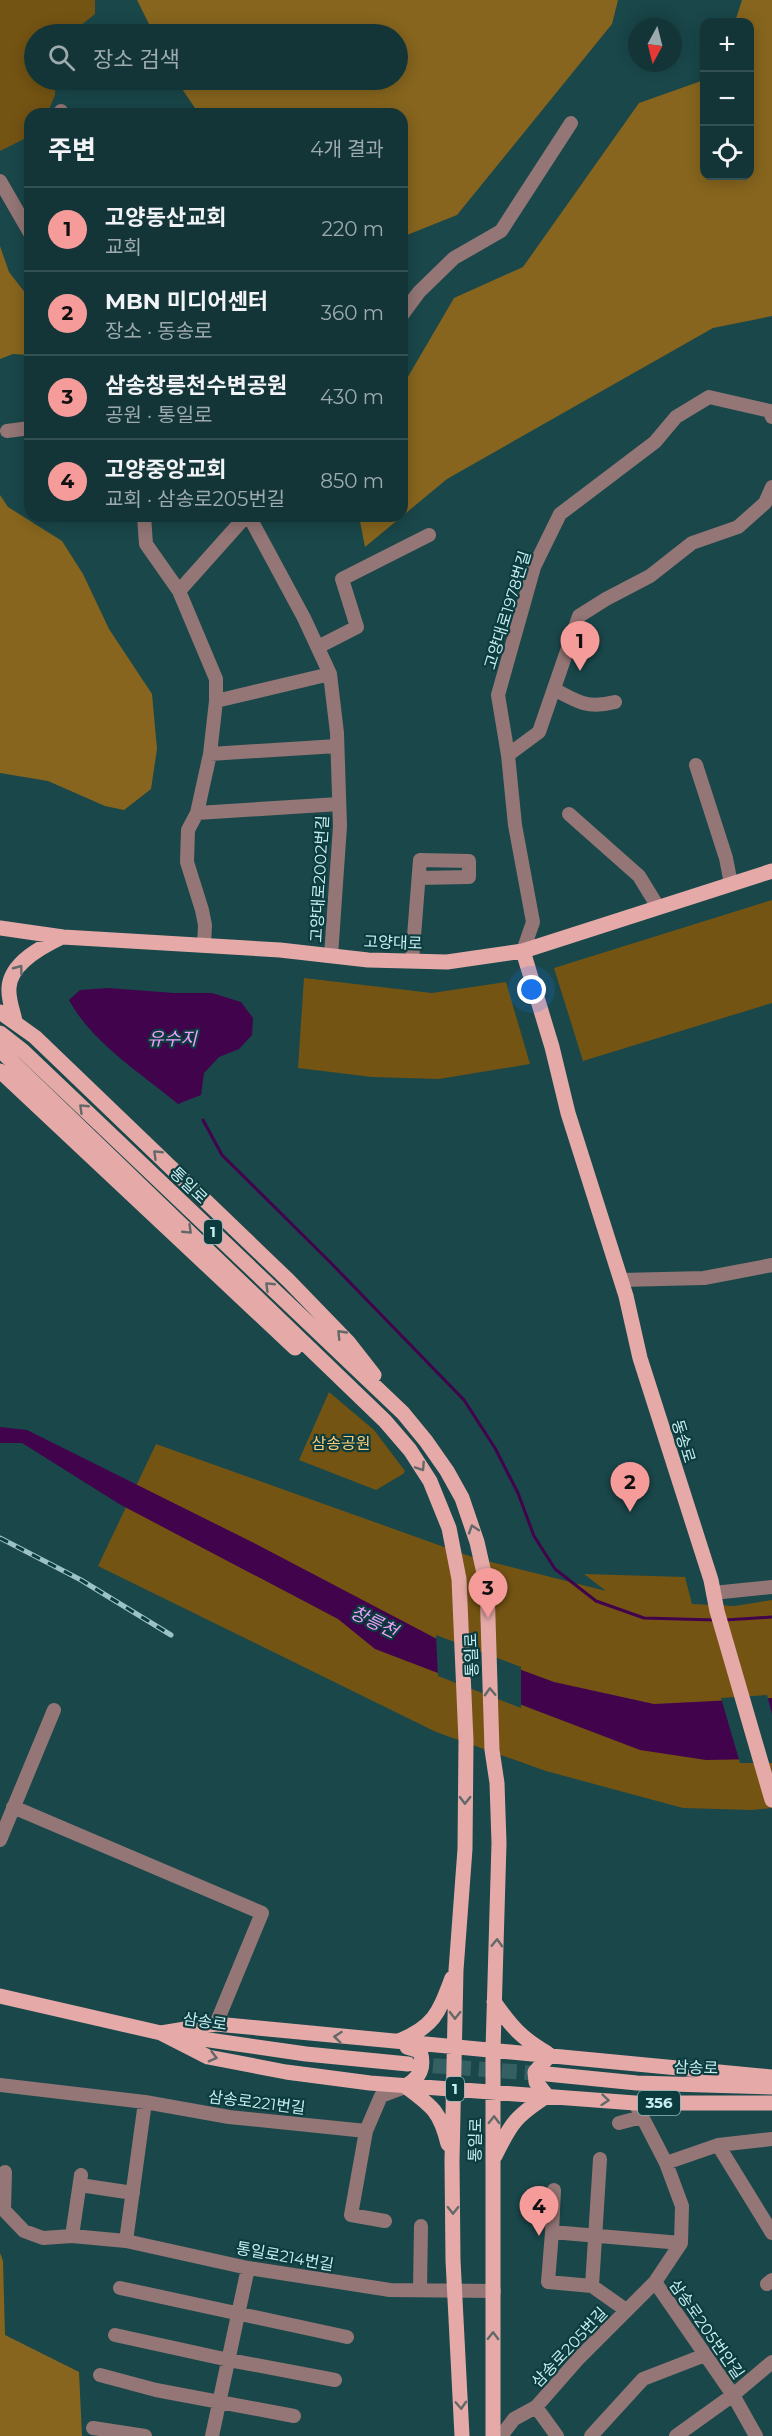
<!DOCTYPE html>
<html lang="ko">
<meta charset="utf-8">
<style>
:root{--surface:#143538;--page:#214043;--text:#f1f3f6;--muted:#9dabae;--line:#335053;--accent:#f59b99}
body{margin:0;font-family:Montserrat,"Noto Sans KR",sans-serif;background:var(--page);color:var(--text)}
.controls{position:absolute;right:18px;top:18px;display:grid;overflow:hidden;border-radius:12px;box-shadow:0 3px 15px #0003}
.controls button{width:54px;height:54px;display:grid;place-items:center;padding:0;border:0;border-bottom:2px solid var(--line);background:var(--surface);color:var(--text);font:30px sans-serif}
.compass{position:absolute;left:628px;top:18px;width:54px;height:54px;border-radius:50%;background:var(--surface);box-shadow:0 3px 15px #0003;rotate:187deg}
.you{position:absolute;left:532px;top:990px;width:21px;height:21px;margin:-15px;border:4px solid #fff;border-radius:50%;background:#1a73e8;box-shadow:0 0 0 9px #1a73e833}
.badge{display:grid;place-items:center;width:39px;height:39px;border-radius:50%;background:var(--accent);color:#111;font-size:20px;font-weight:700}
.pin{position:absolute;translate:-50% -50px;filter:drop-shadow(0 2px 3px #0008)}
.pin::after{content:'';position:absolute;top:32px;width:21px;height:18px;background:inherit;clip-path:polygon(0 0,100% 0,50% 100%)}
.list{margin:0;padding:0;list-style:none}
h2{display:flex;justify-content:space-between;align-items:center;height:78px;margin:0;padding:0 24px;font-size:26px}
h2 small{font-size:20px;font-weight:400;color:var(--muted)}
.list li{display:grid;grid-template-columns:39px 1fr auto;gap:18px;align-items:center;box-sizing:border-box;height:84px;padding:0 24px;border-top:2px solid var(--line)}
.list b{display:block;font-size:22px;white-space:nowrap}
.list p{margin:0;font-size:20px;white-space:nowrap;color:var(--muted)}
.list em{font-size:20px;font-style:normal;color:var(--muted)}
.icon{flex:none;width:33px;height:33px;fill:none;stroke:currentColor;stroke-width:2;stroke-linecap:round;stroke-linejoin:round}
.map{position:relative;flex:none;width:772px;height:2436px;overflow:hidden}
.search{position:absolute;background:var(--surface);box-shadow:0 3px 15px #0003;left:24px;top:24px;width:384px;height:66px;display:flex;align-items:center;gap:15px;box-sizing:border-box;padding:0 21px;border-radius:33px;color:var(--muted);font-size:22px}
.panel{position:absolute;background:var(--surface);box-shadow:0 3px 15px #0003;left:24px;top:108px;width:384px;height:414px;border-radius:18px}
.map>svg:first-child{display:block}
.green{fill:#745413}
.forest{fill:#87651e}
.water{fill:#42034d}
.pier{fill:#1a474a}
.lines{fill:none;stroke-linecap:round;stroke-linejoin:round}
.stream{stroke:#42034d;stroke-width:3}
.major-tunnel{stroke:#346063;stroke-width:15;stroke-dasharray:15 8;stroke-linecap:butt}
.minor{stroke:#937675;stroke-width:14}
.major{stroke:#e5aaa8;stroke-width:15}
.rail-casing{stroke:#9bc3c6;stroke-width:5}
.rail{stroke:#0d3c3f;stroke-width:3;stroke-dasharray:9;stroke-linecap:butt}
.oneway{stroke:#636869}
.labels{text-anchor:middle;stroke-width:4.5;stroke-linejoin:round;paint-order:stroke}
.shield{fill:#0d3c3f;stroke:#8eb8bb;stroke-width:1.5}
.shield-label{font-size:15px;font-weight:bold;fill:#c6edf0}
.street-label{font-size:16px;fill:#c6edf0;stroke:#0d3c3f}
.park-label{font-size:16px;fill:#facc79;stroke:#0d3c3f}
.water-label{font-size:18px;font-style:italic;fill:#f0a1ff;stroke:#0d3c3f}
</style>
<div class="map">
<svg width="772" height="2436" viewBox="0 0 772 2436">
<rect width="100%" height="100%" fill="#1a474a"/>
<path class="green" d="M0,0h95v14l-25,20h-36v46h21v15l-8,19h-17v22l-30,15z
M772,900v103l-189,58 -29,-93z
M304,978l128,15 74,-11 24,82 -91,15 -67,-2 -74,-9z
M329,1392l45,38 31,41 -2,3 -27,16 -77,-30z
M156,1444l319,114 131,33 -22,-17 101,3 7,27 43,2 37,-6v208l-20,2 -69,-2 -137,-37 -110,-39 -338,-166z"/>
<path class="forest" d="M137,0h481l-6,24 -155,191 -55,22v-123h-203l-23,-34h222v-46h-244z
M742,0h30v316l-59,12 -266,151 -82,68 -6,-31h43v-129l52,-89 69,-31 116,-164 65,-23v96h46v-154h-15z
M0,246l9,26 21,27v56l-17,-1 -13,5z
M0,495l8,12 54,34 21,33 26,55 43,65 5,55 -6,40 -27,21 -19,-4 -57,-25 -48,-8z
M0,2253l3,8 2,74 74,37 3,64h-82z"/>
<path class="water" d="M108,988l66,5h38l29,9 12,16 -1,17 -13,14 -20,8 -15,16 -3,22 -23,9c-37,-31 -85,-60 -109,-104l11,-10z
M0,1427l27,3 227,113 183,96 117,43 100,22 118,-6v61l-66,1 -66,-10 -265,-101 -37,-30 -217,-114 -99,-62h-22z"/>
<path class="pier" d="M436,1635l85,32v41l-83,-32z
M767,1695l5,19v49h-32l-19,-65z"/>
<g class="lines">
<path class="stream" d="M203,1120l19,35 108,107 134,138 31,48 23,45 16,43 21,33 41,32 48,17 71,2
M725,1620l47,-3"/>
<path class="major-tunnel" d="M410,2064l137,10"/>
<path class="minor" d="M61,114v-3
M0,181l30,52
M402,315l17,-23 35,-34 47,-27 70,-108
M7,431l23,-3
M144,516l2,28 33,47 37,88v22l-6,53 -13,59 -9,17 -1,32 15,48 3,15 -1,20
M249,516l55,102 26,56 7,59 3,93 -9,130
M179,591l67,-75
M318,647l39,-20 -15,-48 87,-44
M554,689c23,13 34,20 61,13
M216,701l114,-27
M210,754l127,-8
M508,755l31,-23 40,-116 27,-17 44,-23 42,-33 46,-16 27,-24 7,-16
M696,765l30,93 5,26
M197,813l142,-9
M569,814l70,62 19,31
M523,951l10,-29 -18,-97 -7,-70 -10,-60 36,-128 26,-53 95,-72 21,-25 33,-20 61,14 2,6
M412,961l8,-101 49,1v16l-50,1
M621,1280l83,-2 68,-13
M713,1593l59,-6
M13,1807l249,106 -46,111
M0,1840l54,-130
M0,2085l145,17 84,15 137,14
M619,2123l23,-6
M718,2145l54,88
M666,2163l52,-18 54,-6
M5,2172l-1,38 20,21 19,7 29,-2 54,5 122,27 142,22 104,1
M80,2185l53,8
M385,2221l-34,-6 15,-84 15,-35 24,-9
M552,2232l2,-42
M72,2236l9,-61
M126,2241l19,-139
M655,2282l78,113 23,41
M767,2284l5,-4
M592,2286l8,-127
M120,2288l227,49
M420,2290l1,-64
M626,2310l-34,-24 -44,-4 4,-50 129,11
M115,2335l114,25 106,20
M100,2375l56,15 138,26
M536,2407l21,29
M93,2428l52,8
M212,2436l36,-168
M501,2436l13,-17 22,-12 43,-49 76,-76 26,-39 1,-37 -16,-43 -31,-60
M591,2436l52,-57 62,-24
M676,2436l57,-41 39,-33"/>
<path class="major" d="M0,928l63,9 217,13 88,10 79,2 76,-11 249,-80
M523,951l29,96 16,66 58,183 14,62 71,222 6,31 55,189
M0,1012l35,25 253,243 61,63 25,32
M15,1021c-2,-10 -7,-22 -6,-33 1,-25 34,-42 53,-51
M0,1033l23,18 380,362 23,28 21,30 15,27 15,44 10,44 5,164 5,33 2,60 -6,207v386
M0,1050l385,371 25,29 20,31 19,47 10,51 7,162 -1,108 -9,121 -4,191 1,99 9,176
M0,1071l295,277
M0,1996l161,37 145,21 102,10
M494,2002c18,25 26,35 53,51
M161,2033l47,24 78,15 84,11 265,20h137
M161,2033l55,-9 556,53
M399,2041c36,-15 40,-29 53,-63
M547,2074l90,9 135,4
M405,2086c27,20 35,25 43,58
M405,2086c15,-7 20,-19 15,-35l-13,-4
M547,2096l-11,-14 -1,-10 15,-17
M495,2156c16,-33 21,-40 52,-60"/>
<defs>
<path id="rail" d="M0,1538l81,42 90,55"/>
</defs>
<use href="#rail" class="rail-casing"/>
<use href="#rail" class="rail"/>
</g>
<defs><path id="oneway-chevron" d="M-2-3.5L2.5 0L-2 3.5" fill="none" stroke-width="1.6" stroke-linecap="round" stroke-linejoin="round" transform="scale(1.5)"/></defs>
<g class="oneway">
<use href="#oneway-chevron" transform="translate(19 969) rotate(-53)"/>
<use href="#oneway-chevron" transform="translate(83 1108) rotate(-136)"/>
<use href="#oneway-chevron" transform="translate(157 1154) rotate(-136)"/>
<use href="#oneway-chevron" transform="translate(188 1230) rotate(44)"/>
<use href="#oneway-chevron" transform="translate(269 1286) rotate(-136)"/>
<use href="#oneway-chevron" transform="translate(341 1334) rotate(-134)"/>
<use href="#oneway-chevron" transform="translate(421 1467) rotate(57)"/>
<use href="#oneway-chevron" transform="translate(473 1529) rotate(-108)"/>
<use href="#oneway-chevron" transform="translate(490 1692) rotate(-92)"/>
<use href="#oneway-chevron" transform="translate(465 1800) rotate(91)"/>
<use href="#oneway-chevron" transform="translate(497 1943) rotate(-88)"/>
<use href="#oneway-chevron" transform="translate(455 2015) rotate(91)"/>
<use href="#oneway-chevron" transform="translate(338 2037) rotate(-174)"/>
<use href="#oneway-chevron" transform="translate(213 2057) rotate(15)"/>
<use href="#oneway-chevron" transform="translate(605 2100) rotate(5)"/>
<use href="#oneway-chevron" transform="translate(494 2120) rotate(-89)"/>
<use href="#oneway-chevron" transform="translate(453 2210) rotate(90)"/>
<use href="#oneway-chevron" transform="translate(493 2336) rotate(-89)"/>
<use href="#oneway-chevron" transform="translate(461 2405) rotate(87)"/>
</g>
<g class="labels">
<g class="shield">
<rect x="204" y="1220" width="18" height="24" rx="4.5"/>
<rect x="446" y="2077" width="18" height="24" rx="4.5"/>
<rect x="638" y="2091" width="42" height="24" rx="4.5"/>
</g>
<g class="shield-label">
<text x="213" y="1237">1</text>
<text x="455" y="2094">1</text>
<text x="659" y="2108">356</text>
</g>
<g class="street-label">
<text transform="translate(507 610) rotate(-73)" y="6">고양대로1978번길</text>
<text transform="translate(319 879) rotate(-87)" y="6">고양대로2002번길</text>
<text transform="translate(393 942) rotate(2)" y="6">고양대로</text>
<text transform="translate(189 1185) rotate(44)" y="6">통일로</text>
<text transform="translate(684 1441) rotate(73)" y="6">동송로</text>
<text transform="translate(471 1655) rotate(-92)" y="6">통일로</text>
<text transform="translate(205 2021) rotate(8)" y="6">삼송로</text>
<text transform="translate(696 2067) rotate(2)" y="6">삼송로</text>
<text transform="translate(257 2102) rotate(7)" y="6">삼송로221번길</text>
<text transform="translate(475 2140) rotate(-89)" y="6">통일로</text>
<text transform="translate(285 2256) rotate(10)" y="6">통일로214번길</text>
<text transform="translate(707 2329) rotate(55)" y="6">삼송로205번안길</text>
<text transform="translate(569 2347) rotate(-47)" y="6">삼송로205번길</text>
</g>
<g class="park-label">
<text x="341" y="1449">삼송공원</text>
</g>
<g class="water-label">
<text x="172" y="1045">유수지</text>
<text transform="translate(374 1622) rotate(26)" y="6">창릉천</text>
</g>
</g>
</svg>
<div class="controls">
<button>+</button>
<button>−</button>
<button><svg class="icon" aria-label="locate" viewBox="0 0 24 24"><circle cx="12" cy="12" r="6"/><path d="M12 2v4M12 18v4M2 12h4M18 12h4"/></svg></button>
</div>
<svg class="compass" viewBox="-18 -18 36 36"><path d="M0-13l5 13h-10z" fill="#e53935"/><path d="M0 13l5-13h-10z" fill="#9dabae"/></svg>
<div class="you"></div>
<div class="pin badge" style="left:580px;top:671px">1</div>
<div class="pin badge" style="left:630px;top:1512px">2</div>
<div class="pin badge" style="left:488px;top:1618px">3</div>
<div class="pin badge" style="left:539px;top:2236px">4</div>
<div class="search"><svg class="icon" aria-label="search" viewBox="0 0 24 24"><circle cx="10" cy="10" r="6"/><path d="M15 15l6 6"/></svg>장소 검색</div>
<section class="panel">
<h2>주변<small>4개 결과</small></h2>
<ul class="list">
<li><span class="badge">1</span><div><b>고양동산교회</b><p>교회</p></div><em>220 m</em></li>
<li><span class="badge">2</span><div><b>MBN 미디어센터</b><p>장소 · 동송로</p></div><em>360 m</em></li>
<li><span class="badge">3</span><div><b>삼송창릉천수변공원</b><p>공원 · 통일로</p></div><em>430 m</em></li>
<li><span class="badge">4</span><div><b>고양중앙교회</b><p>교회 · 삼송로205번길</p></div><em>850 m</em></li>
</ul>
</section>
</div>
